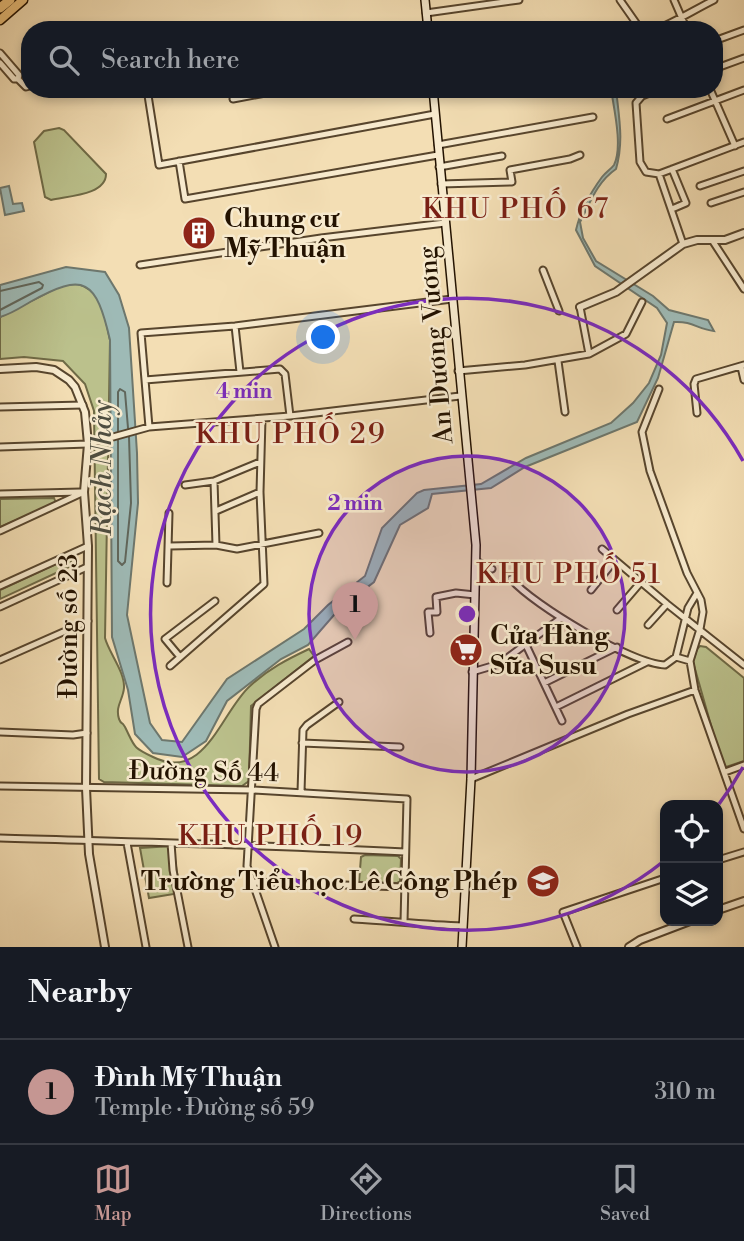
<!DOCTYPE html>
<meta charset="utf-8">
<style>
:root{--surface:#171b24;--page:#242831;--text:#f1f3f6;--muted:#9ea1a6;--line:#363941;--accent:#c59692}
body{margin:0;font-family:"Libre Bodoni",serif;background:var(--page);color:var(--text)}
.controls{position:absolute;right:21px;bottom:21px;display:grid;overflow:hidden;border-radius:14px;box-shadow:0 4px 10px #0003}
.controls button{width:63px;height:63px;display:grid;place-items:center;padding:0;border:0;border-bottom:2px solid var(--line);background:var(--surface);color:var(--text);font:35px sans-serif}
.you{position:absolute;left:324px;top:338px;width:24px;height:24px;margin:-18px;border:5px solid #fff;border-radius:50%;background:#1a73e8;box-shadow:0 0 0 10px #1a73e833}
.badge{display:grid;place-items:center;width:46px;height:46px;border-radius:50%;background:var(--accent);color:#111;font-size:23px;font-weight:700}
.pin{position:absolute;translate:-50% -58px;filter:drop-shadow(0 2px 4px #0008)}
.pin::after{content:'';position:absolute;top:37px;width:24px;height:21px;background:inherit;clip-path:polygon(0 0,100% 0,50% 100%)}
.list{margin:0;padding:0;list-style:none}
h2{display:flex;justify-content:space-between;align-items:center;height:91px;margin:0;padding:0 28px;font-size:30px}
h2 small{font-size:23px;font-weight:400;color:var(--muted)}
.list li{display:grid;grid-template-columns:46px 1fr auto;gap:21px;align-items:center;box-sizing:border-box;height:105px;padding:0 28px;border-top:2px solid var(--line)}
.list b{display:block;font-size:26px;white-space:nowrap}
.list p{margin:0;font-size:23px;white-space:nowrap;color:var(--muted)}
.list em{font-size:23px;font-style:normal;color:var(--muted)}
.icon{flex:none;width:38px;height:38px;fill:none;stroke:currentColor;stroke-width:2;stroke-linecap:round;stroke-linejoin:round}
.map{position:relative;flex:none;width:744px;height:947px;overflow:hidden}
.search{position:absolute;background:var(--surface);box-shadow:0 4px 10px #0003;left:21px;right:21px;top:21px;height:77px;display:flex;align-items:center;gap:18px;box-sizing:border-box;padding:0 24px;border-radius:28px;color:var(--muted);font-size:26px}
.sheet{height:196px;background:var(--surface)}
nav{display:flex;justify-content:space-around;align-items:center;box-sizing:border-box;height:98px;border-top:2px solid var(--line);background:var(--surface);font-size:19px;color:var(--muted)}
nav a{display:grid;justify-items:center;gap:4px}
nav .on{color:var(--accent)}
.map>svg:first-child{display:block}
.green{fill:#bbc18c;stroke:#6f6a46;stroke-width:2}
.water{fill:#9ebab6;stroke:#6d776d;stroke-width:2}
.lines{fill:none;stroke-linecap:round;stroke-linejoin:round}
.shore{stroke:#60665b;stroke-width:2}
.minor-casing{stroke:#57452d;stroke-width:9}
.tertiary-casing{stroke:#57452d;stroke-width:10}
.secondary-casing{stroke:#231200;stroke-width:10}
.primary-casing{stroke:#231200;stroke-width:11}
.trunk-casing{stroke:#231200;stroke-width:12}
.minor{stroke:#f7eace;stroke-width:5}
.tertiary{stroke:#f7eace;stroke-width:6}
.secondary{stroke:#f7eace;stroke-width:7}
.primary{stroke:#eabf7a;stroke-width:8}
.trunk{stroke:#eabf7a;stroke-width:9}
.ring{fill:none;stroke:#7b2cbf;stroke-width:3.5}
.labels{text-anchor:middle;stroke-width:5;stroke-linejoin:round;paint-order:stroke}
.poi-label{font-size:26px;font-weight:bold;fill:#231200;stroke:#f7eace;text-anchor:start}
.street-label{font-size:26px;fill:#231200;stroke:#f7eace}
.neighbourhood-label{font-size:28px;letter-spacing:2px;fill:#7a1f14;stroke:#f7eace}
.water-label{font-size:28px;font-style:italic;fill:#4e4d40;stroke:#f7eace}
.centre{fill:#7b2cbf;stroke:#f7eace;stroke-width:3.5}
.ring-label{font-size:21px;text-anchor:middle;font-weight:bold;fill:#7b2cbf;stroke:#f7eace;stroke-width:5;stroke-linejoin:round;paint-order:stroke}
</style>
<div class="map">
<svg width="744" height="947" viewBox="0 0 744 947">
<rect width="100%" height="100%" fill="#f3deb4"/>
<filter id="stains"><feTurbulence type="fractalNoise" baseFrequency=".00286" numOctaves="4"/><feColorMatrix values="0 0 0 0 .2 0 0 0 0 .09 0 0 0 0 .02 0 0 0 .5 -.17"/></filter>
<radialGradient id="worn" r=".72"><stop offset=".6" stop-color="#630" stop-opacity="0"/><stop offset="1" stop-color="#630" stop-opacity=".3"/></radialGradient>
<path class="green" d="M59,128l5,2 42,44c0,21 -38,22 -55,26l-6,-3 -11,-55 10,-11z
M77,284c25,5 28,34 33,56l-5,298c4,15 20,34 19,50 -1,12 -9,18 -5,31 3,7 2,1 6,8 10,20 7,20 28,30 52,26 68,-45 97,-71 18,-17 38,-27 59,-37l5,7 -63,50 -2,75 -7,5 -138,-4 -5,-3 -5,-368 -9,-27 -22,-23 -39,-4 -24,2v-42l62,-32z
M54,498l2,5 -56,24v-28z
M71,557v9l-71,33v-9z
M700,646l6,1 38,31v83l-18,6 -4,-3 -29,-102 4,-13z
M173,846l7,47 -31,5 -9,-50z
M365,855l33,1 3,3 -1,22 -3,2 -38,-1 2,-25z"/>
<path class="water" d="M611,89h5c3,29 8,52 0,80 -19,13 -26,34 -36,53l3,16 13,23 57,35 16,14 39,10 6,11c-17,-2 -21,-10 -40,-9l-16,56 -21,44 -112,45 -34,21 -59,6 -4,14 -28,17 -26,57 -34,26 -32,37 -27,14 -54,42 -21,40 -24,16 -29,-4 -18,-19 -7,-44 -16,-53 -2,-297c-14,-60 -25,-69 -80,-38 -10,6 -19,12 -30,15v-32l66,-18 39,5 14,23 10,33 8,125 1,50 -11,112 23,108 12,17 20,2 45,-63 77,-50 24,-24 37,-29 17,-48 35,-35 7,-3 57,-6 45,-26 85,-35 22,-20 16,-20 12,-28 6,-32 -10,-15 -62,-42 -19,-36c4,-18 15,-38 26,-53 4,-5 9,-8 12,-12 9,-18 0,-56 -3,-76z
M9,186l4,18 9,-1 2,8 -19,4 -5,-27z"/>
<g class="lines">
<path class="shore" d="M0,291l39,-9 4,3 -1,3 -42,22
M118,431v-39l2,-3 5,3 3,36
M118,440v121l4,4 3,-3 6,-59 -2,-66"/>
<defs>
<path id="minor" d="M620,0l21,30
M674,0l13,30
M426,13l93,-13
M655,30c20,-8 39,-20 59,-30
M714,41l30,-11
M0,53l19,22 -1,4h-4l-14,-16
M714,69l30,-11
M18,79l8,8 4,-1
M147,89l12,76 276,-51
M659,89l-17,7 -6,7 4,59 6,10 13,2 85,-32
M710,89l25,57
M233,99l54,-10
M667,119l77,-29
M438,145l155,-28
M179,161l6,38 253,-44
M439,167l63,-11
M659,174l24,70
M441,184l71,-2 -2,-12 60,-11 10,-4
M700,186l44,-15
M711,203l33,-11
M672,209l14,-6 -14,-34
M712,240l32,49
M140,265l181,-27 124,-15
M543,270l16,41
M580,307l9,47
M235,326l5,46
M558,361l7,51
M741,367l3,13
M458,371l67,-6 64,-11 37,-20 16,-32
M145,380l135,-11 5,5 5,42
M659,389l-17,43 8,39 37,102 14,27 2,12 -3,17 -10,32 5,29 49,139
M0,407l83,-2
M697,413l-3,-29 2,-5 48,-14
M149,427l-8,-94 94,-7 217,-27
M0,447l88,-3 61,-17 141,-11 170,-20
M214,481l2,64
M185,485l29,-4 46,-19
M0,494l81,-2
M216,511l44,-19
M0,531l84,-39
M170,546l46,-1 21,4 82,-16
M602,549l65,55 77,61
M476,561l16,8
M511,579c22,26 121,85 154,86l11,-8 14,4
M167,583l2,-70
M0,586l88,-40
M591,590l24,-30
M0,607l87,-40
M617,610l24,-28
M648,625l19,-21
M430,633l-2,-21h9l-1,-15 20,-4 19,2
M526,645l36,76
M180,657l-15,-18 50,-38
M676,657l12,-49 9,-15
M0,660l88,-39
M170,666l94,-82 -4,-92 2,-73
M472,672l27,-8 62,-46
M544,683l73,-36
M556,707l91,-45
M0,732l73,3 14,-2
M302,743l98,4
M725,772l19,-7
M471,779l157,-65 67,-24
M0,786l252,4 155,9 -3,123
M301,792l2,-62 4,-5 32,-23
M0,838c135,4 270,7 405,14
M127,843l19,104
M171,843l2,27 15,77
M718,860l26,-8
M253,882l151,5
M354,919c37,2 72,6 109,7
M275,947l-28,-81 9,-157 2,-5 57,-44 33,-18
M577,947l-14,-35 102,-34"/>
<path id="tertiary" d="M580,307l36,-15 67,-48 14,-4h28l19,-7
M0,369l36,-2 18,3 15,10 6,7 10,25 3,32 -4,48 4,54 -2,242 3,66 16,93
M718,910l26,-9
M629,947l11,-7 50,-19"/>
<path id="secondary" d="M425,0l3,30
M433,89l43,456 -5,234 -9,168"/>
<path id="primary" d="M0,20l23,-20"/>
<path id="trunk" d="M0,8l10,-8"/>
</defs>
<use href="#minor" class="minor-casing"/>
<use href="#tertiary" class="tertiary-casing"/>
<use href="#secondary" class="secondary-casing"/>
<use href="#primary" class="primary-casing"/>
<use href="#trunk" class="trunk-casing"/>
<use href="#minor" class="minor"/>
<use href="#tertiary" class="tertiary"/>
<use href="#secondary" class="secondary"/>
<use href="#primary" class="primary"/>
<use href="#trunk" class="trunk"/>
</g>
<circle cx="467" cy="614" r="158" fill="#7b2cbf" fill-opacity=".12"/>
<g class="ring">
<circle cx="467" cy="614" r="158"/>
<path d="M743 767A316 316 0 0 1 719 804M664 861A316 316 0 1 1 743 461"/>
</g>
<defs>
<symbol id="building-disc" viewBox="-11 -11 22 22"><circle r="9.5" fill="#8f2418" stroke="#f7eace"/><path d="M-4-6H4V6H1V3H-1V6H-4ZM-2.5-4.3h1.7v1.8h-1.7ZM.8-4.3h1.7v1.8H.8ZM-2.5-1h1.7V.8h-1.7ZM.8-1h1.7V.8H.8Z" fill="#fff"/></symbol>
<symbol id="supermarket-disc" viewBox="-11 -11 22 22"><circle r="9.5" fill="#8f2418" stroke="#f7eace"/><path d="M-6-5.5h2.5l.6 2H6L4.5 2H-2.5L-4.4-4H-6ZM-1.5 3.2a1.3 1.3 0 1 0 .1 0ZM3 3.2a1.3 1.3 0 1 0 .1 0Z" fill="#fff"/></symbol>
<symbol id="school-disc" viewBox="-11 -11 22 22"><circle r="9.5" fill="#8f2418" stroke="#f7eace"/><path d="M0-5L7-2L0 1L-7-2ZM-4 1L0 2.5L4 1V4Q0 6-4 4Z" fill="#fff"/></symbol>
</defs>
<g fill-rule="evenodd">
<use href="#building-disc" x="180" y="214" width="38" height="38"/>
<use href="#supermarket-disc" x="447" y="631" width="38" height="38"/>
<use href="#school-disc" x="524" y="862" width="38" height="38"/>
</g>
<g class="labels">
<g class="poi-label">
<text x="224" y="227">Chung cư<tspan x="224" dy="30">Mỹ Thuận</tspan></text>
<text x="490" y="644">Cửa Hàng<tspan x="490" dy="30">Sữa Susu</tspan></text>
<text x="518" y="890" text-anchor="end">Trường Tiểu học Lê Công Phép</text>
</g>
<g class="street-label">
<text transform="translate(435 345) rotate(-95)" y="9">An Dương Vương</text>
<text transform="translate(68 626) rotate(-90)" y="9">Đường số 23</text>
<text transform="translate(204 771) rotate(1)" y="9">Đường Số 44</text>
</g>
<g class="neighbourhood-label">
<text x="516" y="218">KHU PHỐ 67</text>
<text x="291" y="443">KHU PHỐ 29</text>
<text x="569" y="583">KHU PHỐ 51</text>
<text x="271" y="845">KHU PHỐ 19</text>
</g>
<g class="water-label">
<text transform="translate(101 468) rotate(-90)" y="10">Rạch Nhảy</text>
</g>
</g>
<circle cx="467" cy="614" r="10" class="centre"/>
<g class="ring-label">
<text x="244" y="398">4 min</text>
<text x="355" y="510">2 min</text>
</g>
<rect width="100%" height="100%" filter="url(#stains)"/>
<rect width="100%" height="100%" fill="url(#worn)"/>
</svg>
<div class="controls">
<button><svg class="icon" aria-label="locate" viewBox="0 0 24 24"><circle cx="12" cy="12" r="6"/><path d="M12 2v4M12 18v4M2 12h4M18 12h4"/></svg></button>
<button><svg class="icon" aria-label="layers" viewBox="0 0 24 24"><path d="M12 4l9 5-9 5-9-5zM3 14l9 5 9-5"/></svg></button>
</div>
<div class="you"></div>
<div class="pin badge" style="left:355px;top:640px">1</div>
<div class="search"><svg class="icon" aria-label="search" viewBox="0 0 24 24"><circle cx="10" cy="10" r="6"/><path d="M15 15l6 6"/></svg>Search here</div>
</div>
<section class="sheet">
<h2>Nearby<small></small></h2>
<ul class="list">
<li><span class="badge">1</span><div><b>Đình Mỹ Thuận</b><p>Temple · Đường số 59</p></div><em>310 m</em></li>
</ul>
</section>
<nav>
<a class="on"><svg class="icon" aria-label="map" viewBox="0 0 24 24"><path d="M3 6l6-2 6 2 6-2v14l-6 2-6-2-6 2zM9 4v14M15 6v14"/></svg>Map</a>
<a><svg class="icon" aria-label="directions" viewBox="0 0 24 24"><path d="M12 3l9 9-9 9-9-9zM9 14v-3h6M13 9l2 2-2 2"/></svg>Directions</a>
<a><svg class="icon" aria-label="saved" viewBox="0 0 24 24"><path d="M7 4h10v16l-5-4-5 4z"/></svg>Saved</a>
</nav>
